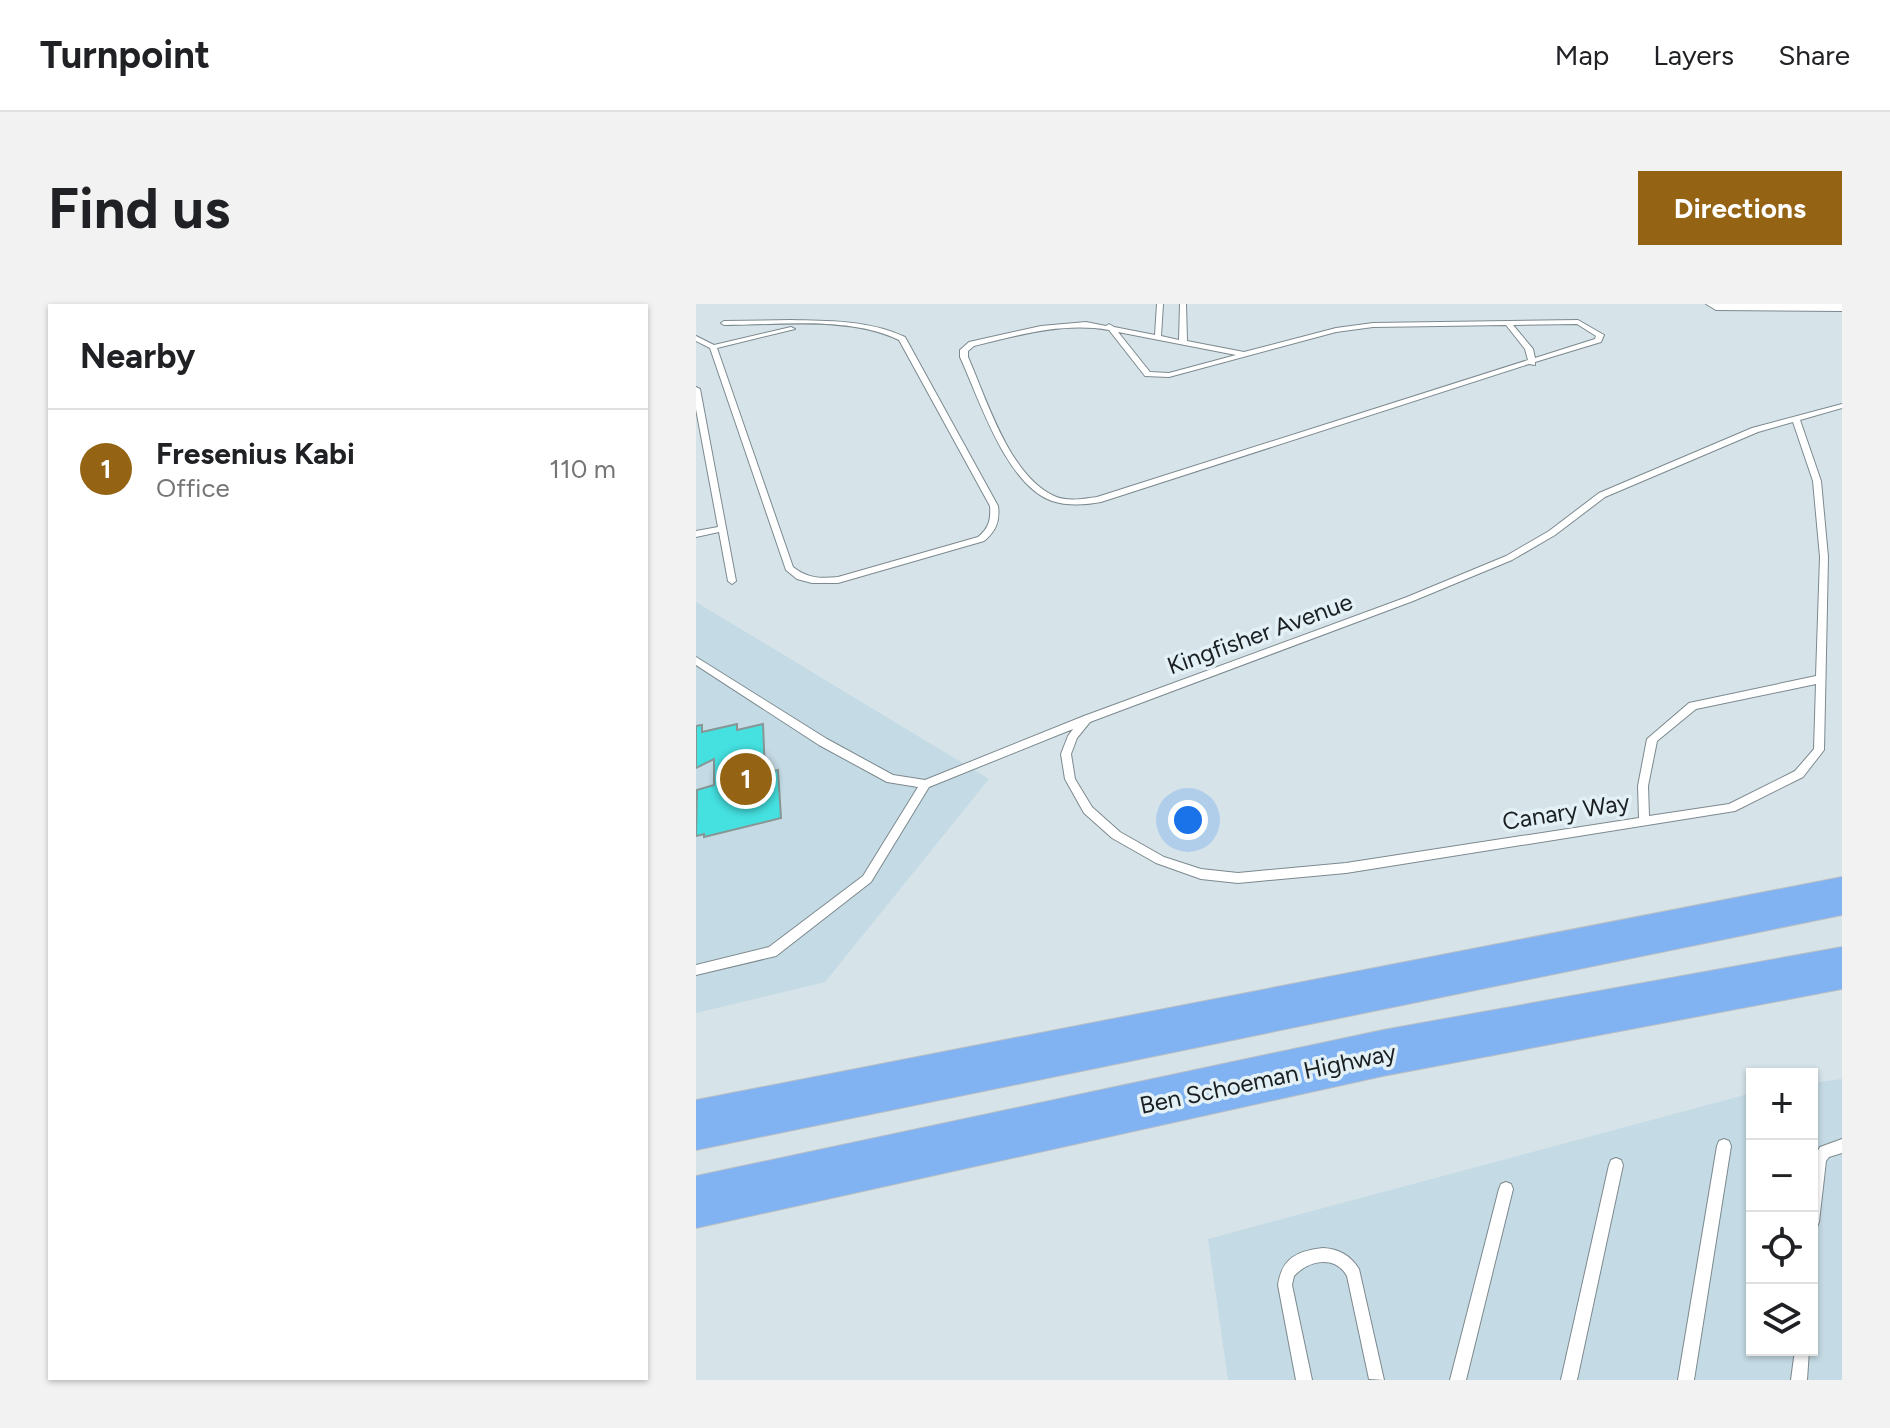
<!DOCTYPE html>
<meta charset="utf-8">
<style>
:root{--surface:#fff;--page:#f2f2f2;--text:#202124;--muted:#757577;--line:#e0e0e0;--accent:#946313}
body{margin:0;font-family:Figtree,sans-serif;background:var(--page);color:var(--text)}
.controls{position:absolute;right:24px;bottom:24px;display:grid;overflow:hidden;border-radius:0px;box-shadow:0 2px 6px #0004}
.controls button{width:72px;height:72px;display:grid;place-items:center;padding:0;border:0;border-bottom:2px solid var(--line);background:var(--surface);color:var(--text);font:40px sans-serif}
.you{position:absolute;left:492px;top:516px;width:28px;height:28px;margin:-20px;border:6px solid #fff;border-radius:50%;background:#1a73e8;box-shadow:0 0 0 12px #1a73e833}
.badge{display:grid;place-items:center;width:52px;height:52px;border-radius:50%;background:var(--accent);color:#fff;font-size:26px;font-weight:700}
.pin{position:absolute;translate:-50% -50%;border:4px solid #fff;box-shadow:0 2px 8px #0006}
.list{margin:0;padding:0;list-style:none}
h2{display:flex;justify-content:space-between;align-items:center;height:104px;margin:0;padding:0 32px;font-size:34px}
h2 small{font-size:26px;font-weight:400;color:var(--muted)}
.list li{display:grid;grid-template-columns:52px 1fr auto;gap:24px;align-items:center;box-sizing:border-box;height:120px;padding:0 32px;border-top:2px solid var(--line)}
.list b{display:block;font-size:30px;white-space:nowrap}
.list p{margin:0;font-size:26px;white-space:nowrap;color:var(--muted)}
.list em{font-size:26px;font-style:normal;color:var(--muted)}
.icon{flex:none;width:44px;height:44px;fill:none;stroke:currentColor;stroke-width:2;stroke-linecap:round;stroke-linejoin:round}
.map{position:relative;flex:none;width:1146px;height:1076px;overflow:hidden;border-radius:0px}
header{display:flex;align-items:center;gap:48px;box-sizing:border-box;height:112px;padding:0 40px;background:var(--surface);border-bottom:2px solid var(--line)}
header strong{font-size:38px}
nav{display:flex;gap:44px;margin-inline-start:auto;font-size:28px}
.intro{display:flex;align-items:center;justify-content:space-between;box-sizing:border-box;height:192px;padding:0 48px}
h1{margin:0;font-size:56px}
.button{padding:20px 36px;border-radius:0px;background:var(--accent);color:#fff;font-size:28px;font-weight:700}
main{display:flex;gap:48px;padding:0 48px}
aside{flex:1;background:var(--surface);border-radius:0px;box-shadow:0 2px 6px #0004}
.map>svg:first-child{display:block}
.built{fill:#c4dae4}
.building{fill:#45e1e1;stroke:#879695;stroke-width:2}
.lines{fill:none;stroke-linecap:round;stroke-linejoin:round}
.service-casing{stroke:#7c898e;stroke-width:2}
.secondary-casing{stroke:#7c898e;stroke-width:2}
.motorway-casing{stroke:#bfc0c1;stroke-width:2}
.service{fill:#fff;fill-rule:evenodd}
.secondary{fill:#fff;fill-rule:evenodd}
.motorway{fill:#81b3f3;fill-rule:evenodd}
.labels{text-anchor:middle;stroke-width:7;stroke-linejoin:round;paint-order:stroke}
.street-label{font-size:24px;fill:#1a1f21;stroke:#e3f1f7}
</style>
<header>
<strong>Turnpoint</strong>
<nav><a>Map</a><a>Layers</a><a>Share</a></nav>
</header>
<div class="intro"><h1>Find us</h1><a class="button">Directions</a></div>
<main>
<aside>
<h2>Nearby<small></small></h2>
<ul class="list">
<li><span class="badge">1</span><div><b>Fresenius Kabi</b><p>Office</p></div><em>110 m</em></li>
</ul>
</aside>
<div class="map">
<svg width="1146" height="1076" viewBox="0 0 1146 1076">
<rect width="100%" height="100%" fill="#d6e4ea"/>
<path class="built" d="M0,298l293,177 -164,203 -129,31z
M1146,775v301h-614l-20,-141 544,-146v257h60v-267z"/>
<path class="building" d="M41,420v6l26,-6 2,49 13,-3 3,48 -77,19v-3l-8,2 1,-46 17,-5v-26l-18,9v-42l6,-1v7z"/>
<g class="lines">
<defs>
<path id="service" d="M461,0h6l-2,32 18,4 1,-36h6l1,37 57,11 92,-24 37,-5 205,-3 26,15 -3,7 -66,20v3l-6,-1 -428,138c-16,3 -34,4 -49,-1 -46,-16 -73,-103 -92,-144v-7l9,-8 72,-16 45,-4 20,4 3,-2 5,3 41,8zM881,20l19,12 -1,3 -60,19 -2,-9 -20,-24zM810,21l19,24 3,11 -431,137c-14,2 -30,5 -43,-1 -45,-21 -67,-96 -86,-139v-6l6,-5c45,-11 89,-24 135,-16l36,46 24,1 167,-45 37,-5zM422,28l118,23 -67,18 -19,-1z
M95,16c38,1 78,0 114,17l93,169c2,15 -2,25 -14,35l-146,42h-26l-15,-4 -11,-9 -76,-222 -14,-7v-5l18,9 77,-18 4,2 -78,19 76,219c14,11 27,12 45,10l140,-40c11,-9 13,-17 12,-31l-91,-166c-50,-24 -120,-15 -175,-15l-3,-2 3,-2z
M0,83l4,2 36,192 -4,3 -4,-3 -9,-49 -23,5v-6l22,-4 -22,-118z
M1146,100v4l-42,12 21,61 7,76 -4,193 -21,27 -68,34 -389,62 -108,10 -37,-4 -45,-16 -44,-25 -28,-25 -19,-34 -4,-25 7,-18 5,-7 -144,58 -58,95 -95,74 -80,19v-10l73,-18 94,-71 55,-89 -31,-5 -68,-37 -123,-80v-8l131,82 66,36 32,5 159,-64 323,-119 99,-41 43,-25 50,-38 153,-65zM1097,118l20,59 7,76 -4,119 -127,27 -42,36 -9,47 1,32 -293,45 -108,10 -37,-4 -37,-12 -44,-25 -28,-25 -17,-28 -4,-25 6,-16 13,-16 323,-121 99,-41 43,-25 50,-38 153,-65zM1120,380l-2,65 -19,22 -66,33 -80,12 -1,-30 9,-45 39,-32z
M1028,835l5,2 2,5 -37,234h-16l39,-234 2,-5z
M1146,835v14l-13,4 -3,4 -7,61 -2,5 -5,2 1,-70 7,-12z
M920,854l5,2 2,5 -46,215h-16l48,-215 2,-5z
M810,878l5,2 2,5 -47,191h-16l49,-191 2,-5z
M627,944c16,1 27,7 36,21l25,111 -15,-1 -22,-103c-12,-21 -38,-16 -53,0l-2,9 20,95h-16l-18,-95c4,-27 19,-34 45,-37z
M1099,1046h14l-2,30h-16z"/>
<path id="secondary" d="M1010,0h136v7l-126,-1z"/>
<path id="motorway" d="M1146,573v38l-1146,235v-50z
M1146,643v42l-459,87 -687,152v-52l687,-146z"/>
</defs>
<use href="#service" class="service-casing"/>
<use href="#secondary" class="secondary-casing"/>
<use href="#motorway" class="motorway-casing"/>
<use href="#service" class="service"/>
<use href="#secondary" class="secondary"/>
<use href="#motorway" class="motorway"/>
</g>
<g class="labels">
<g class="street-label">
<text transform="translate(564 330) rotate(-20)" y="8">Kingfisher Avenue</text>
<text transform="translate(870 508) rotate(-9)" y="8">Canary Way</text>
<text transform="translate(572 775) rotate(-12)" y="8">Ben Schoeman Highway</text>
</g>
</g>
</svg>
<div class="controls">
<button>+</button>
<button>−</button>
<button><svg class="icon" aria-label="locate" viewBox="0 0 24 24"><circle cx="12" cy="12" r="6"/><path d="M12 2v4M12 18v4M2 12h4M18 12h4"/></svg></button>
<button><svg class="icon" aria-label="layers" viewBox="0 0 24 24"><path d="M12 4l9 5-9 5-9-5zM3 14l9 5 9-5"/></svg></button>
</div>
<div class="you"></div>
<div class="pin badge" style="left:50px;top:475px">1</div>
</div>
</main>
